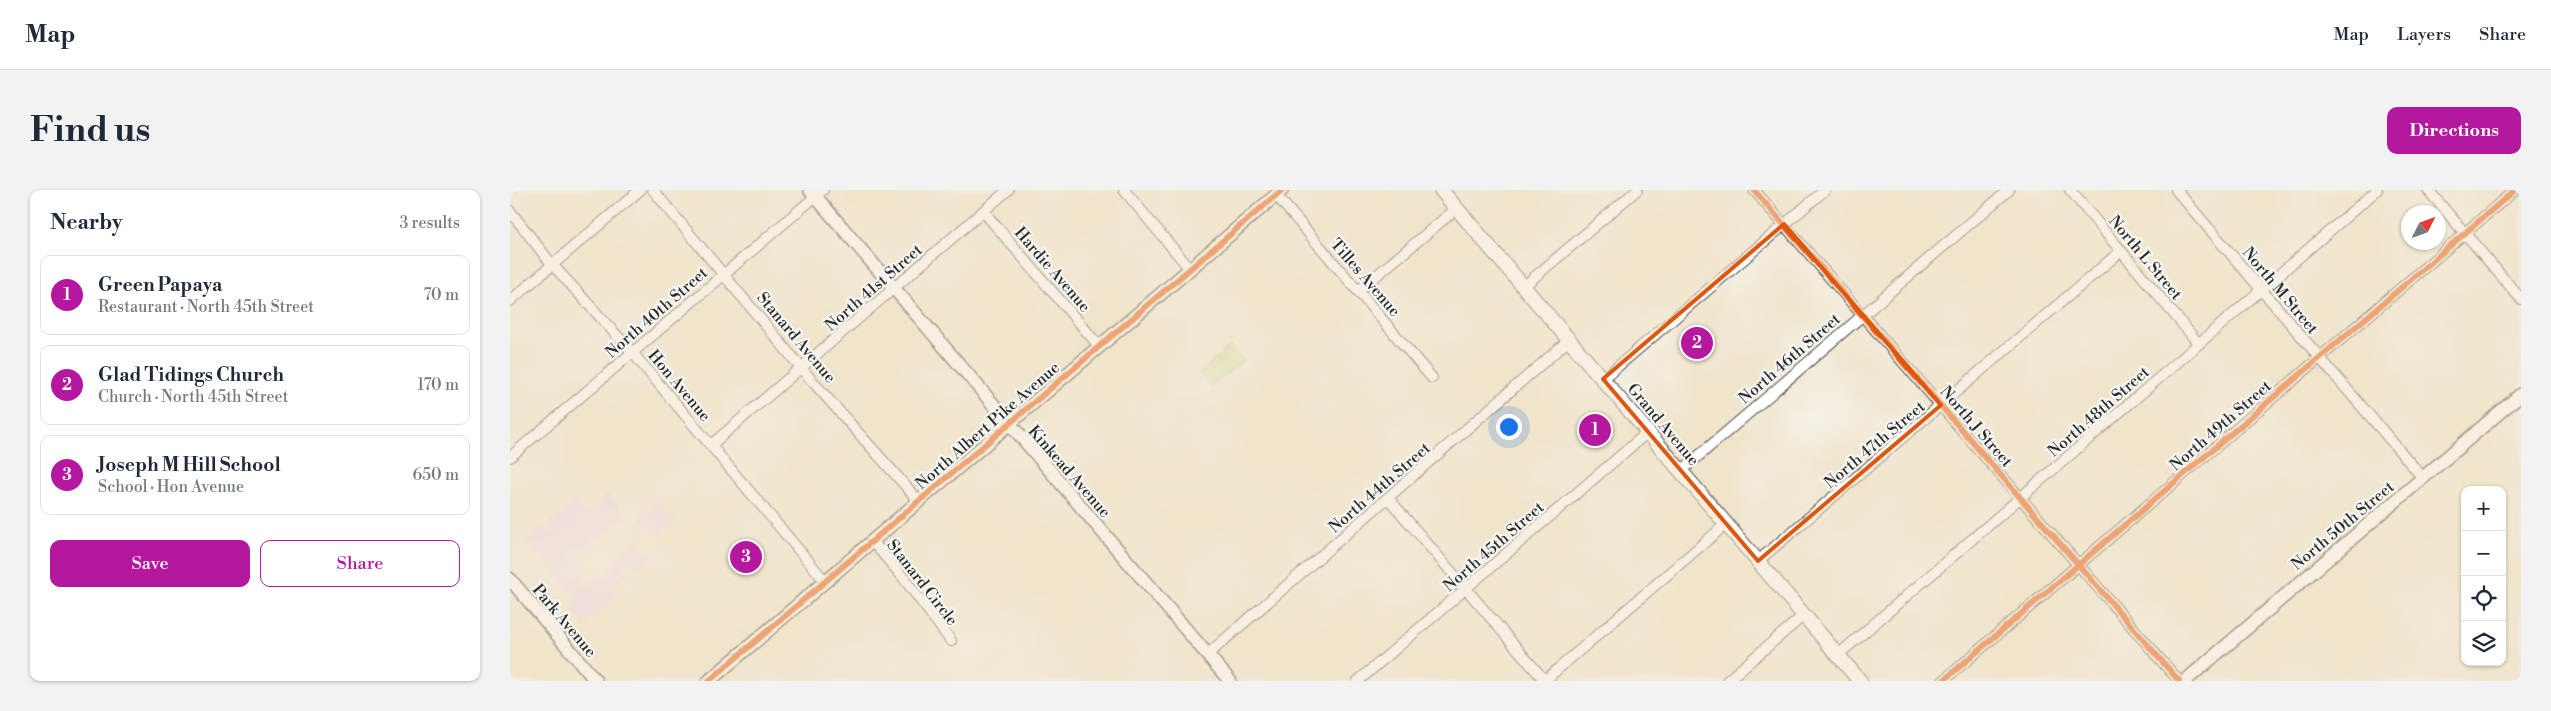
<!DOCTYPE html>
<meta charset="utf-8">
<style>
:root{--surface:#fff;--page:#f2f2f3;--text:#1f2937;--muted:#747a83;--line:#e0e1e3;--accent:#b5179e}
body{margin:0;font-family:"Libre Bodoni",serif;background:var(--page);color:var(--text)}
.controls{position:absolute;right:15px;bottom:15px;display:grid;overflow:hidden;border-radius:10px;box-shadow:0 1px 4px #0004}
.controls button{width:45px;height:45px;display:grid;place-items:center;padding:0;border:0;border-bottom:1px solid var(--line);background:var(--surface);color:var(--text);font:25px sans-serif}
.compass{position:absolute;left:1891px;top:15px;width:45px;height:45px;border-radius:50%;background:var(--surface);box-shadow:0 1px 4px #0004;rotate:48deg}
.you{position:absolute;left:998px;top:236px;width:18px;height:18px;margin:-12px;border:4px solid #fff;border-radius:50%;background:#1a73e8;box-shadow:0 0 0 8px #1a73e833}
.badge{display:grid;place-items:center;width:32px;height:32px;border-radius:50%;background:var(--accent);color:#fff;font-size:16px;font-weight:700}
.pin{position:absolute;translate:-50% -50%;border:2px solid #fff;box-shadow:0 1px 5px #0006}
.list{margin:0;padding:0;list-style:none}
h2{display:flex;justify-content:space-between;align-items:center;height:65px;margin:0;padding:0 20px;font-size:21px}
h2 small{font-size:16px;font-weight:400;color:var(--muted)}
.list li{display:grid;grid-template-columns:32px 1fr auto;gap:15px;align-items:center;box-sizing:border-box;height:80px;margin:0 10px 10px;padding:0 10px;border:1px solid var(--line);border-radius:10px}
.list b{display:block;font-size:19px;white-space:nowrap}
.list p{margin:0;font-size:16px;white-space:nowrap;color:var(--muted)}
.list em{font-size:16px;font-style:normal;color:var(--muted)}
.actions{display:flex;gap:10px;padding:15px 20px}
.actions a{flex:1;padding:11px 0;border:1px solid var(--accent);border-radius:10px;text-align:center;font-size:18px;color:var(--accent)}
.actions .main{background:var(--accent);color:#fff}
.icon{flex:none;width:28px;height:28px;fill:none;stroke:currentColor;stroke-width:2;stroke-linecap:round;stroke-linejoin:round}
.map{position:relative;flex:none;width:2011px;height:491px;overflow:hidden;border-radius:10px}
header{display:flex;align-items:center;gap:30px;box-sizing:border-box;height:70px;padding:0 25px;background:var(--surface);border-bottom:1px solid var(--line)}
header strong{font-size:24px}
nav{display:flex;gap:28px;margin-inline-start:auto;font-size:18px}
.intro{display:flex;align-items:center;justify-content:space-between;box-sizing:border-box;height:120px;padding:0 30px}
h1{margin:0;font-size:35px}
.button{padding:12px 22px;border-radius:10px;background:var(--accent);color:#fff;font-size:18px;font-weight:700}
main{display:flex;gap:30px;padding:0 30px}
aside{flex:1;background:var(--surface);border-radius:10px;box-shadow:0 1px 4px #0004}
.map>svg:first-child{display:block}
.built{fill:#eed0e8}
.green{fill:#bdd074;stroke:#747e50}
.lines{fill:none;stroke-linecap:round;stroke-linejoin:round}
.minor-casing{stroke:#494743;stroke-width:12}
.tertiary-casing{stroke:#494743;stroke-width:15}
.secondary-casing{stroke:#494743;stroke-width:16}
.minor{stroke:#fff;stroke-width:10}
.tertiary{stroke:#fff;stroke-width:12}
.secondary{stroke:#fff;stroke-width:14}
.cycleway-casing{stroke:#f6f6f2;stroke-width:9}
.cycleway{stroke:#e8590c;stroke-width:6}
.marked{fill:none;stroke:#df570e;stroke-width:4;stroke-linejoin:round}
.labels{text-anchor:middle;stroke-width:4.5;stroke-linejoin:round;paint-order:stroke}
.street-label{font-size:16px;fill:#2b2b2b;stroke:#f6f6f2}
</style>
<header>
<strong>Map</strong>
<nav><a>Map</a><a>Layers</a><a>Share</a></nav>
</header>
<div class="intro"><h1>Find us</h1><a class="button">Directions</a></div>
<main>
<aside>
<h2>Nearby<small>3 results</small></h2>
<ul class="list">
<li><span class="badge">1</span><div><b>Green Papaya</b><p>Restaurant · North 45th Street</p></div><em>70 m</em></li>
<li><span class="badge">2</span><div><b>Glad Tidings Church</b><p>Church · North 45th Street</p></div><em>170 m</em></li>
<li><span class="badge">3</span><div><b>Joseph M Hill School</b><p>School · Hon Avenue</p></div><em>650 m</em></li>
</ul>
<div class="actions"><a class="main">Save</a><a>Share</a></div>
</aside>
<div class="map">
<svg width="2011" height="491" viewBox="0 0 2011 491">
<rect width="100%" height="100%" fill="#f6f6f2"/>
<filter id="ink" filterUnits="userSpaceOnUse"><feTurbulence type="fractalNoise" baseFrequency=".02" numOctaves="2"/><feDisplacementMap in="SourceGraphic" scale="10" xChannelSelector="R" yChannelSelector="G"/><feConvolveMatrix kernelMatrix="1 2 1 2 8 2 1 2 1" color-interpolation-filters="sRGB"/></filter>
<filter id="wash" filterUnits="userSpaceOnUse"><feTurbulence type="fractalNoise" baseFrequency=".0096" numOctaves="4" result="noise"/><feDisplacementMap in="SourceGraphic" scale="20" xChannelSelector="R" yChannelSelector="G"/><feGaussianBlur stdDeviation="1.12" result="paint"/><feColorMatrix in="noise" values="0 0 0 0 0 0 0 0 0 0 0 0 0 0 0 0 0 1.4 0 .05"/><feComposite in="paint" operator="in"/></filter>
<g filter="url(#wash)">
<rect width="100%" height="100%" fill="#f0e4cb"/>
<path class="built" d="M99,304l18,22 -49,41 10,13 -6,5 2,5h8l44,-41 10,12 4,-3 7,8 -17,14 -9,-10 -8,7 5,7 -16,13 6,7 -34,30 -14,-17 9,-7 -53,-59 17,-15 8,8 2,-2 -6,-7 29,-24 10,12z
M147,312l18,20 -14,12 -3,-2 -3,3 -16,-18z"/>
<path class="green" d="M720,156l13,14 -32,28 -12,-15z"/>
</g>
<g filter="url(#ink)">
<g class="lines">
<defs>
<path id="minor" d="M143,0l160,192 106,119
M614,0l66,79
M1244,0l425,491
M1560,0l129,154
M1666,0l247,288
M1918,0l93,109
M766,5l156,183
M0,21l40,51 82,90 193,229
M473,21l117,136
M1013,97l114,-97
M848,101l99,-83
M0,111l130,-111
M1093,189l222,-189
M201,255l297,-255
M0,267l313,-267
M1171,281l328,-281
M878,308l157,183
M362,351l30,35 49,65
M1248,371l363,-310
M697,465l362,-315
M1328,465l539,-465
M848,491l290,-249
M1034,491l182,-157
M1217,491l77,-66
M1433,491l572,-491"/>
<path id="tertiary" d="M300,0l420,491
M0,389l86,102
M199,491l573,-491
M1675,491l336,-287"/>
<path id="secondary" d="M931,0l419,491"/>
</defs>
<use href="#minor" class="minor-casing"/>
<use href="#tertiary" class="tertiary-casing"/>
<use href="#secondary" class="secondary-casing"/>
<use href="#minor" class="minor"/>
<use href="#tertiary" class="tertiary"/>
<use href="#secondary" class="secondary"/>
<defs>
<path id="cycleway" d="M1244,0l425,491
M199,491l573,-491
M1433,491l572,-491"/>
</defs>
<use href="#cycleway" class="cycleway-casing"/>
<use href="#cycleway" class="cycleway"/>
</g>
</g>
<path d="M0 0H2011V491H0ZM1274,34l157,181 -183,156 -155,-182z" fill="#f0e4cb" fill-opacity=".55" fill-rule="evenodd"/>
<path class="marked" d="M1274,34l157,181 -183,156 -155,-182z"/>
<g class="labels">
<g class="street-label">
<text transform="translate(1636 67) rotate(50)" y="6">North L Street</text>
<text transform="translate(543 79) rotate(49)" y="6">Hardie Avenue</text>
<text transform="translate(856 87) rotate(49)" y="6">Tilles Avenue</text>
<text transform="translate(363 97) rotate(-41)" y="6">North 41st Street</text>
<text transform="translate(1771 100) rotate(50)" y="6">North M Street</text>
<text transform="translate(146 122) rotate(-41)" y="6">North 40th Street</text>
<text transform="translate(287 147) rotate(50)" y="6">Stanard Avenue</text>
<text transform="translate(1279 168) rotate(-41)" y="6">North 46th Street</text>
<text transform="translate(170 195) rotate(50)" y="6">Hon Avenue</text>
<text transform="translate(1588 221) rotate(-41)" y="6">North 48th Street</text>
<text transform="translate(1154 234) rotate(50)" y="6">Grand Avenue</text>
<text transform="translate(477 235) rotate(-41)" y="6">North Albert Pike Avenue</text>
<text transform="translate(1710 235) rotate(-41)" y="6">North 49th Street</text>
<text transform="translate(1467 236) rotate(49)" y="6">North J Street</text>
<text transform="translate(1364 254) rotate(-40)" y="6">North 47th Street</text>
<text transform="translate(560 281) rotate(49)" y="6">Kinkead Avenue</text>
<text transform="translate(869 297) rotate(-41)" y="6">North 44th Street</text>
<text transform="translate(1832 335) rotate(-40)" y="6">North 50th Street</text>
<text transform="translate(983 356) rotate(-41)" y="6">North 45th Street</text>
<text transform="translate(413 392) rotate(52)" y="6">Stanard Circle</text>
<text transform="translate(55 430) rotate(50)" y="6">Park Avenue</text>
</g>
</g>
</svg>
<div class="controls">
<button>+</button>
<button>−</button>
<button><svg class="icon" aria-label="locate" viewBox="0 0 24 24"><circle cx="12" cy="12" r="6"/><path d="M12 2v4M12 18v4M2 12h4M18 12h4"/></svg></button>
<button><svg class="icon" aria-label="layers" viewBox="0 0 24 24"><path d="M12 4l9 5-9 5-9-5zM3 14l9 5 9-5"/></svg></button>
</div>
<svg class="compass" viewBox="-18 -18 36 36"><path d="M0-13l5 13h-10z" fill="#e53935"/><path d="M0 13l5-13h-10z" fill="#747a83"/></svg>
<div class="you"></div>
<div class="pin badge" style="left:1085px;top:240px">1</div>
<div class="pin badge" style="left:1187px;top:153px">2</div>
<div class="pin badge" style="left:236px;top:367px">3</div>
</div>
</main>
